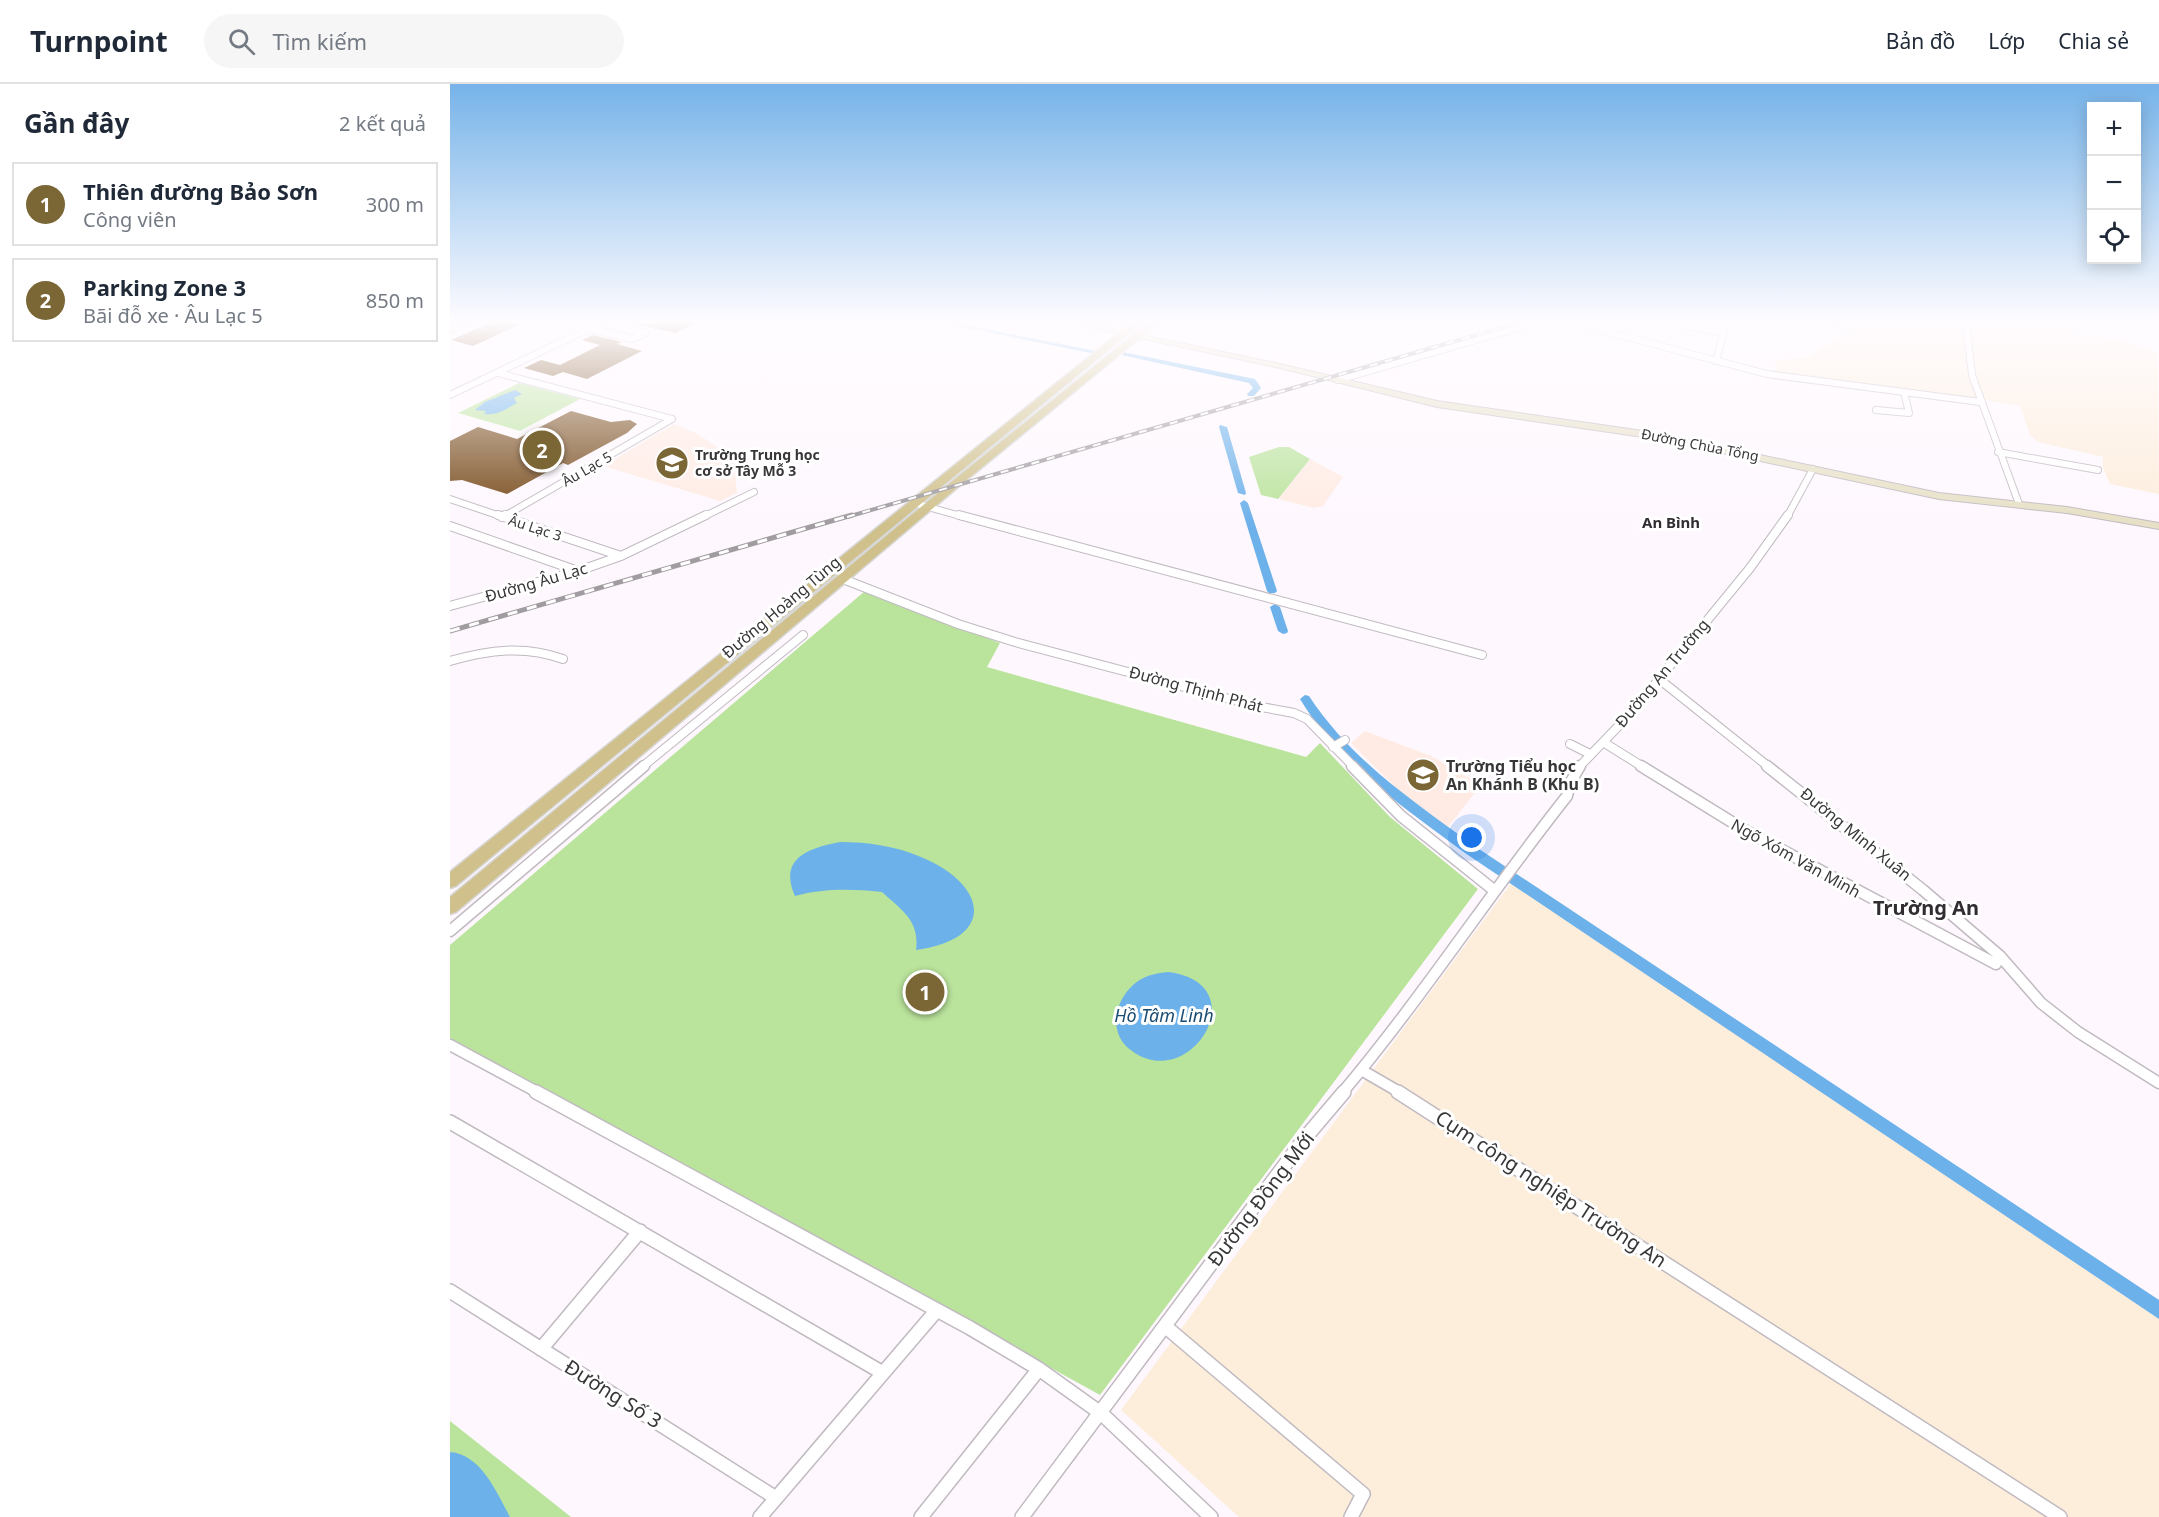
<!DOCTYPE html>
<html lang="vi">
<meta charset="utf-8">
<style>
:root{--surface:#fff;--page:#f6f6f7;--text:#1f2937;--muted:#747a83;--line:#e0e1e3;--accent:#7b6736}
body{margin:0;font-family:"Noto Sans",sans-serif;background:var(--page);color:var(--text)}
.controls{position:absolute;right:18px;top:18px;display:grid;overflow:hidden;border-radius:0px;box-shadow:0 3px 15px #0003}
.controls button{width:54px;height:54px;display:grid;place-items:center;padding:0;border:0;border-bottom:2px solid var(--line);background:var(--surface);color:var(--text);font:30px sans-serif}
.you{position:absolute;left:1022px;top:754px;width:21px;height:21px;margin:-15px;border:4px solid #fff;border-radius:50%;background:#1a73e8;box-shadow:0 0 0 9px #1a73e833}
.badge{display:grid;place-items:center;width:39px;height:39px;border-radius:50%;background:var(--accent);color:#fff;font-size:20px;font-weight:700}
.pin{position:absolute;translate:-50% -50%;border:3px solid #fff;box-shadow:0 2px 6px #0006}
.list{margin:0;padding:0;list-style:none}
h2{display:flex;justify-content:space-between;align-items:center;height:78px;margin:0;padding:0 24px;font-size:26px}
h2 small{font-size:20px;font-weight:400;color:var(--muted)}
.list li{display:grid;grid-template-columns:39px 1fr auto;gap:18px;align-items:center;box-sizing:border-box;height:84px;margin:0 12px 12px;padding:0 12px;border:2px solid var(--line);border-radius:0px}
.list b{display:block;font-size:22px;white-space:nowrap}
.list p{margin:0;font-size:20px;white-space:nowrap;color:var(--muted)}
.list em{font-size:20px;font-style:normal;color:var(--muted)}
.icon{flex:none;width:33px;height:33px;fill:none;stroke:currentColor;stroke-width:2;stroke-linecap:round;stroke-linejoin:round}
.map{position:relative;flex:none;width:1709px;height:1433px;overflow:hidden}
header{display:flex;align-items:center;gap:36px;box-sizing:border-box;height:84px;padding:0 30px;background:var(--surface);border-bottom:2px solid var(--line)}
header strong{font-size:28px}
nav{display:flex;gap:33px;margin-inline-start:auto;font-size:21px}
.search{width:420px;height:54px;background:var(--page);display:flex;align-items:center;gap:15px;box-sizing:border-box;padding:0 21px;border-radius:33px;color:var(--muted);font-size:22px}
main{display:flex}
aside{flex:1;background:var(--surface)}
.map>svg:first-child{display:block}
.industrial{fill:#fdeddb}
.education{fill:#ffebe3}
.green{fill:#bae39c}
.water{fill:#6cb1ea}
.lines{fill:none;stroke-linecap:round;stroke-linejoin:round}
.canal{fill:#6cb1ea;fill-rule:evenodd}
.building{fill:#754817}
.street-far3-casing{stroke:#c0bac0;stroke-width:8}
.street-far2-casing{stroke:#c0bac0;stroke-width:10}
.street-far1-casing{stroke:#c0bac0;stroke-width:13}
.street-casing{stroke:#c0bac0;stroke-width:16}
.secondary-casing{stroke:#c0bac0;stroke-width:2}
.primary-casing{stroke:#d7d7d7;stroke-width:3}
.street-far3{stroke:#fff;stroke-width:6}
.street-far2{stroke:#fff;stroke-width:8}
.street-far1{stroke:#fff;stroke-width:10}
.street{stroke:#fff;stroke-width:13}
.secondary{fill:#e7e0c6;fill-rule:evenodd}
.primary{fill:#d0c18c;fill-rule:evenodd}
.rail-far1-casing{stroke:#a09ca0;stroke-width:4}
.rail-casing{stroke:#a09ca0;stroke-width:5}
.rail-far1{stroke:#fff;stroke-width:2;stroke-dasharray:8;stroke-linecap:butt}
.rail{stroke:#fff;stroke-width:3;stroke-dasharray:10;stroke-linecap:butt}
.labels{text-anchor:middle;stroke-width:6;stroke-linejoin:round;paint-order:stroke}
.far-street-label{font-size:14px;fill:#383638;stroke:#fff}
.far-poi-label{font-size:14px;font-weight:bold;fill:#383638;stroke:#fff;text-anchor:start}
.far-neighbourhood-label{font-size:15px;font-weight:bold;fill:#312d31;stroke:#fff}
.street-label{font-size:16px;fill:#383638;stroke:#fff}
.poi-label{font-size:16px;font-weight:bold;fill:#383638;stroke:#fff;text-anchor:start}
.water-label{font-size:18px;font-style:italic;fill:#1a4c72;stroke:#fff}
.quarter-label{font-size:20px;font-weight:bold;fill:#312d31;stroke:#fff}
.near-street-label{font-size:20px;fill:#383638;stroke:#fff}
</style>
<header>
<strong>Turnpoint</strong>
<div class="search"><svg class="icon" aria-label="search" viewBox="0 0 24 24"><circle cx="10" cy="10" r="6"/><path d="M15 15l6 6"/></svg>Tìm kiếm</div>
<nav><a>Bản đồ</a><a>Lớp</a><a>Chia sẻ</a></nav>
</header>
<main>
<aside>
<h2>Gần đây<small>2 kết quả</small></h2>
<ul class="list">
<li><span class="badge">1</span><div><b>Thiên đường Bảo Sơn</b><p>Công viên</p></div><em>300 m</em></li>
<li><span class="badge">2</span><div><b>Parking Zone 3</b><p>Bãi đỗ xe · Âu Lạc 5</p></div><em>850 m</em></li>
</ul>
</aside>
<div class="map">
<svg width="1709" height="1433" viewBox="0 0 1709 1433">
<rect width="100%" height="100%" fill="#fef8fe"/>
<path class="industrial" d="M1405,239h239l4,5 -24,-3 1,9 49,7 34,12 1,141 -49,-10 -7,-16v-11l-65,-15 -8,-7 -10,-29 -40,-7 -1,5 -211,-25 11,-19 28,-2 48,-32z
M1062,798l647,437v198h-920l-118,-107z"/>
<path class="education" d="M224,340l24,10 36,25 3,34 -17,8 -117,-35z
M860,375l33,18 -20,29 -9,2 -36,-9z
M915,647l66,25 50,29 -33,42 -49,-36 -48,-48z"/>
<path class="green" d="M69,299l61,16 -60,32 -62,-18z
M829,363h10l21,12 -32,40 -17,-4 -12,-38z
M415,507l135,52 -13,24 319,90 14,-14 70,74 88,72 -378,506 -650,-357v-93z
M0,1337l121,96h-121z"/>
<path class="water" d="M65,306l7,4 -8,4 3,5c-11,6 -20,13 -33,11l2,-3 -11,-1 10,-8z
M390,758c27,0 56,4 81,15 66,27 77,82 -5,93 4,-29 -14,-40 -34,-58 -30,-3 -58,-4 -87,4 -17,-38 14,-48 45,-54z
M718,888c90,11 23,122 -36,79 -26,-18 -17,-54 6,-70 9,-6 19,-8 30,-9z
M0,1368c31,2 47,41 60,65h-60z"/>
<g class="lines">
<path class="canal" d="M492,239h15l138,28 -4,2z
M673,268l132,27 6,9 -7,8h-6l-1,-2 6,-6 -4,-5 -123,-27h-3z
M770,341l7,2 19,66 -1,2 -7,-2 -19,-66z
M794,416l4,3 29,88 -2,2h-6l-2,-2 -27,-88z
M825,520l5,3 8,24 -1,2 -4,1 -5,-3 -8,-24z
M855,611l4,1c43,65 103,104 164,149l686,455v19l-694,-466c-62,-46 -125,-88 -165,-154z"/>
</g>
<path class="building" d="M40,239h33l-50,23 -22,-6z
M178,239h68l-20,10z
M143,251l29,7 -5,2 25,7 -55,28 -24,-7 -10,4 -29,-8 17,-8 19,5 40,-20 -18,-5z
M121,327l40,11 19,-2 7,4 -10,9 -59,32 -5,-2 -56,31 -45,-14 -12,1v-40l28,-14 39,12z"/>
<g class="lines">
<defs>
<path id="street-far3" d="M1124,239l193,51 213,28
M1222,239l51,10
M1385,239l20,5 2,-5
M1516,239l6,52 47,129
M140,245l42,10 13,-6 -40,-10
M1147,245l19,-6
M1266,277l10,-38
M48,289l174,46
M888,296l196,-57
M0,311l151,-72
M1426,326l33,3 -5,-21
M1548,368l100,18
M0,415l53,18
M464,419l50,14
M53,433l169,-98
M253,433l51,-25
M1337,433l26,-48"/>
<path id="street-far2" d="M48,431l123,41
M509,431l523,140
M52,433l3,-2
M0,442l128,45
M393,495l115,45 57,18 241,64 38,7 13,6 47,48
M0,522l128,-35 43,-15 85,-41
M0,577c39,-11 74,-16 113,-2
M1209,595l110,88
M1153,658l40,25
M1120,660l20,10
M883,663l12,-7
M192,683l161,-132
M1129,683l54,-56 117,-143 38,-53"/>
<path id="street-far1" d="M902,682l49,50 94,75
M1191,682l107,66 248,132
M1317,682l156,124 77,66 41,47 37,29 81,51
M0,847l194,-165
M0,961l89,48
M913,987l38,22
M892,1009c80,-95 148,-200 225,-297l3,-13 10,-17"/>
<path id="street" d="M86,1008l434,236 69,41 63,45 109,103
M948,1008l662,425
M0,1038l433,251
M0,1207l326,207
M716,1243l197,167 -12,23
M91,1265l99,-118
M310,1433l177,-207
M471,1433l118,-148
M572,1433l283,-379 39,-46"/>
<path id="secondary" d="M11,239h11l-22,10v-5z
M618,239h17l191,40 161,38 220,32 282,60 128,14 92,16v6l-92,-16 -128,-14 -282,-60 -220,-32 -161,-40z"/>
<path id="primary" d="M681,239h10l-685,563 -6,2v-16z
M698,239h10l-200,164 -502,425 -6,2v-17l500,-414z"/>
</defs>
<use href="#street-far3" class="street-far3-casing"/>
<use href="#street-far2" class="street-far2-casing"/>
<use href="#street-far1" class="street-far1-casing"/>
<use href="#street" class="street-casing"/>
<use href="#secondary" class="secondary-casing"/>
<use href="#primary" class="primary-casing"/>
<use href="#street-far3" class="street-far3"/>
<use href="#street-far2" class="street-far2"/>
<use href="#street-far1" class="street-far1"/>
<use href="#street" class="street"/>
<use href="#secondary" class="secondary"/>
<use href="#primary" class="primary"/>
<defs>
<path id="rail-far1" d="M397,433l671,-194"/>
<path id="rail" d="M0,547l402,-116"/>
</defs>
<use href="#rail-far1" class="rail-far1-casing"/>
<use href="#rail" class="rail-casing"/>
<use href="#rail-far1" class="rail-far1"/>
<use href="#rail" class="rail"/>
</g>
<linearGradient id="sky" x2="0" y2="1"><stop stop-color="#76b3e9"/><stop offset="0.54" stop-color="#fffcff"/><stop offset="1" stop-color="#fffcff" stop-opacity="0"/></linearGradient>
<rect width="1709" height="440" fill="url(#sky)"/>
<defs>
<symbol id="school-disc" viewBox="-11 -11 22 22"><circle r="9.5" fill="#7b6736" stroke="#fff"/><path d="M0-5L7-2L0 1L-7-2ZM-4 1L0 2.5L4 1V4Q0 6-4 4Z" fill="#fff"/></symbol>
</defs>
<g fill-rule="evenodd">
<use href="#school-disc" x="203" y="360" width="38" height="38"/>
<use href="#school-disc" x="954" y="672" width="38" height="38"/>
</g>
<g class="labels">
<g class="far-street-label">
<text transform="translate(1250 361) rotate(11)" y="5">Đường Chùa Tổng</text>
<text transform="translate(137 385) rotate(-30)" y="5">Âu Lạc 5</text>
<text transform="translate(85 444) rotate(18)" y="5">Âu Lạc 3</text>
</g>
<g class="far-poi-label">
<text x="245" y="376">Trường Trung học<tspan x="245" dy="16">cơ sở Tây Mỗ 3</tspan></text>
</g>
<g class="far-neighbourhood-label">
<text x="1221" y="444">An Bình</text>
</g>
<g class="street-label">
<text transform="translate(86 498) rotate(-16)" y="6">Đường Âu Lạc</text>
<text transform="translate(331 523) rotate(-40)" y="6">Đường Hoàng Tùng</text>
<text transform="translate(1212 589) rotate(-50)" y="6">Đường An Trường</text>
<text transform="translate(746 605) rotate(15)" y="6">Đường Thịnh Phát</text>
<text transform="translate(1406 750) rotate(39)" y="6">Đường Minh Xuân</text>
<text transform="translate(1346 774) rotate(29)" y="6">Ngõ Xóm Văn Minh</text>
</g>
<g class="poi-label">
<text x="996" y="688">Trường Tiểu học<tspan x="996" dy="18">An Khánh B (Khu B)</tspan></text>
</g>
<g class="water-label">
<text x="714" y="938">Hồ Tâm Linh</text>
</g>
<g class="quarter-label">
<text x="1476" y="831">Trường An</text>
</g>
<g class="near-street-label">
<text transform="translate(1101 1105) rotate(33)" y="7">Cụm công nghiệp Trường An</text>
<text transform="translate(811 1115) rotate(-53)" y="7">Đường Đồng Mới</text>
<text transform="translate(163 1310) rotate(32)" y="7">Đường Số 3</text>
</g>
</g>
</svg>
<div class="controls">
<button>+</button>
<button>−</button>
<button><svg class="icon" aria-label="locate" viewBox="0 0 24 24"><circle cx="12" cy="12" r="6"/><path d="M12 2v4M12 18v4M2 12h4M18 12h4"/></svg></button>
</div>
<div class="you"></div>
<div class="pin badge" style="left:475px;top:908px">1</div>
<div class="pin badge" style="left:92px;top:366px">2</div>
</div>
</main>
